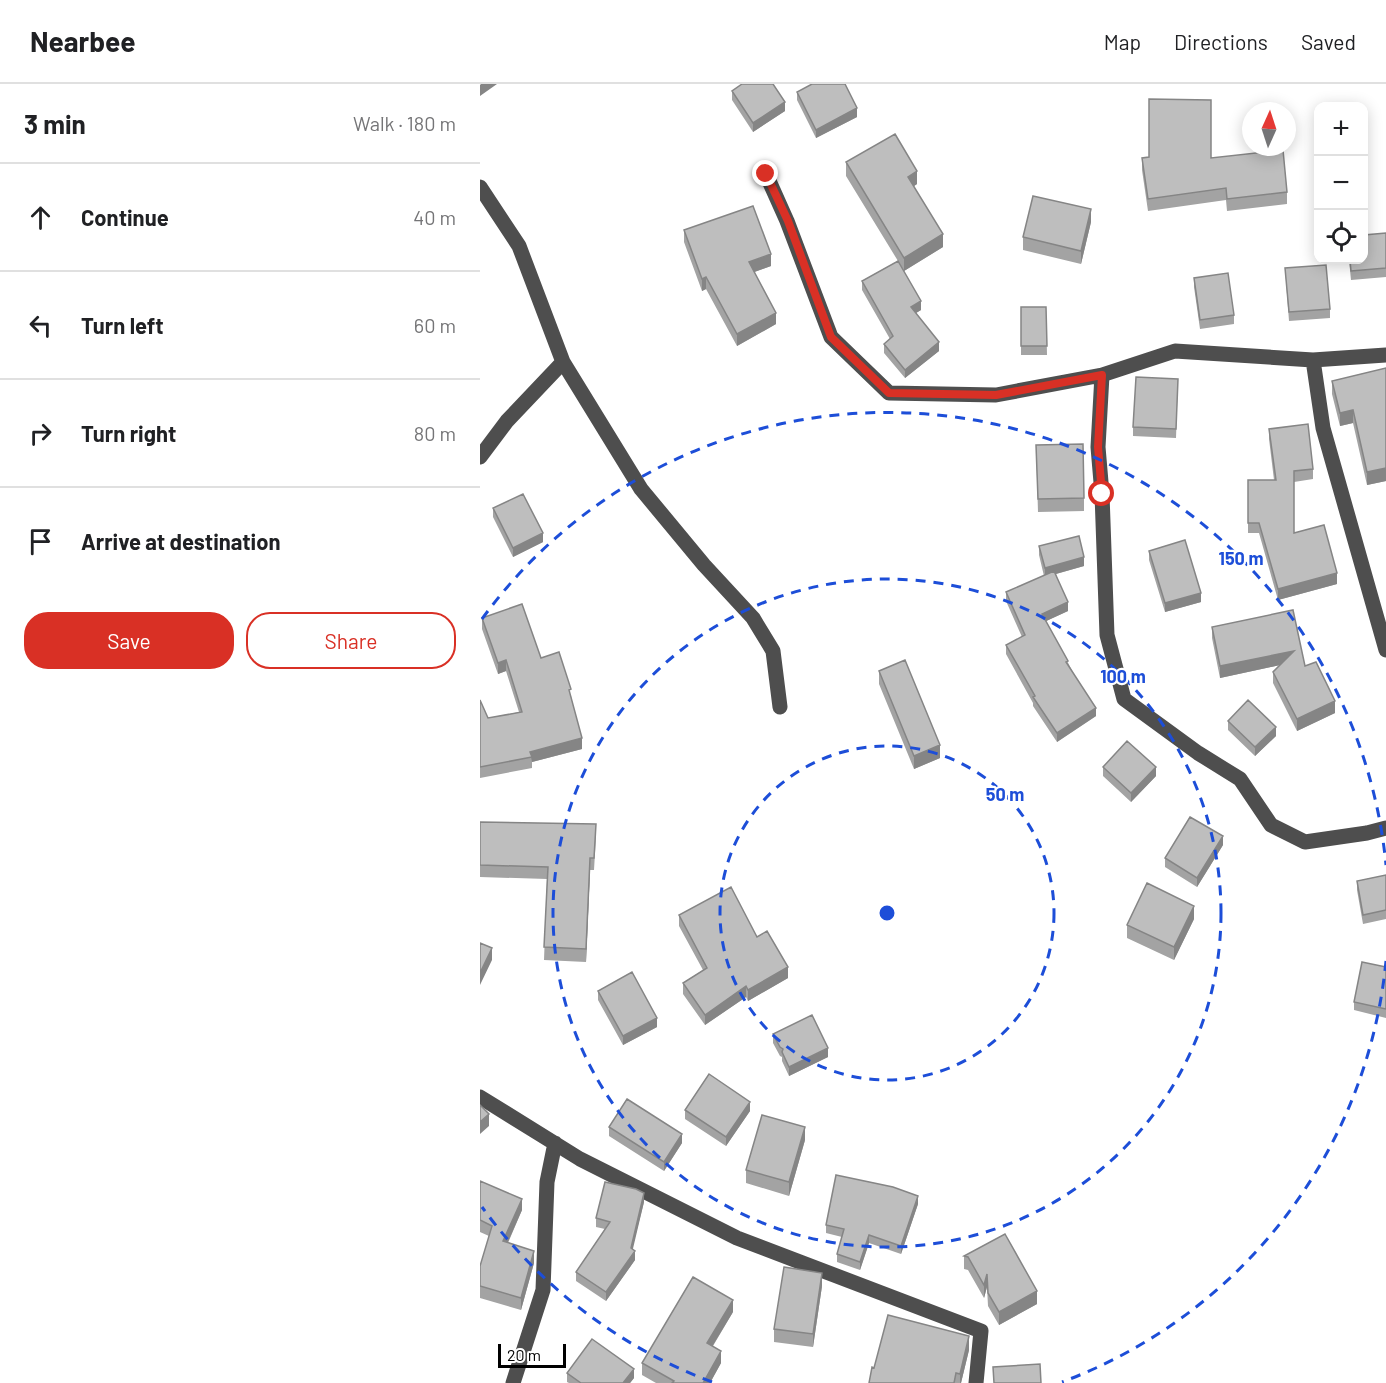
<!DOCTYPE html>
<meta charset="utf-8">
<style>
:root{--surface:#fff;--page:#f2f2f2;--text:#202124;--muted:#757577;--line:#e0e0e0;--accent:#d93025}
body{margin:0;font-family:Barlow,sans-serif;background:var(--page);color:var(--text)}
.controls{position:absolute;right:18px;top:18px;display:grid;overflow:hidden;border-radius:12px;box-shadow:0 3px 15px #0003}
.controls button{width:54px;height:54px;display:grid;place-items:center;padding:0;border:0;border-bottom:2px solid var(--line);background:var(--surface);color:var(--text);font:30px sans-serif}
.compass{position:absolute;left:762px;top:18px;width:54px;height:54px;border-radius:50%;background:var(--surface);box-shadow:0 3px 15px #0003;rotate:3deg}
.scale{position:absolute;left:18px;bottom:15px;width:68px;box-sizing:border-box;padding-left:6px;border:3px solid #000;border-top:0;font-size:16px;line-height:21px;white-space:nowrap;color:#000;-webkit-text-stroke:4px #fff;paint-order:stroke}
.stop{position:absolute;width:18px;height:18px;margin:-14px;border:4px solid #d93025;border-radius:50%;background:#fff}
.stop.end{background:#d93025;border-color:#fff;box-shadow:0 2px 6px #0008}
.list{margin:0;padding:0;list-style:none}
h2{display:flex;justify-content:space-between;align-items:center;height:78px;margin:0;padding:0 24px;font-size:26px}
h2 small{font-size:20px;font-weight:400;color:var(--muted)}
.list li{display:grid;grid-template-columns:39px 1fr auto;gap:18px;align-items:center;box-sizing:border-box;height:108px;padding:0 24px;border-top:2px solid var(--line)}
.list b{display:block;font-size:22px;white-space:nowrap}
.list em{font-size:20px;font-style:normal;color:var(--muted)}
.actions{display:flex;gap:12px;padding:18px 24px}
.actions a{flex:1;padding:14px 0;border:2px solid var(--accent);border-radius:24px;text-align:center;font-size:21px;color:var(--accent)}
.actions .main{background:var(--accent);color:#fff}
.icon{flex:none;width:33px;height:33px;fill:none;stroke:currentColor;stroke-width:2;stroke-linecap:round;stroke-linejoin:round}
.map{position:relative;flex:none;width:906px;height:1299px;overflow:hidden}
header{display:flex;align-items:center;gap:36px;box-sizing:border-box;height:84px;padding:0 30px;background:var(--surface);border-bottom:2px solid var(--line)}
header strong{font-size:28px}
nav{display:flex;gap:33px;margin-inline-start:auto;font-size:21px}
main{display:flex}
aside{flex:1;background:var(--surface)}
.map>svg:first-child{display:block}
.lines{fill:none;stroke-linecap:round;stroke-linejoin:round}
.minor{stroke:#4e4e4e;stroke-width:15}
.wall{fill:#a3a3a3}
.shaded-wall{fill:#858585}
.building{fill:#bebebe;stroke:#858585;stroke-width:1.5}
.route{stroke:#d93025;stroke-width:8}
.ring{fill:none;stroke:#1d4ed8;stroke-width:3;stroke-dasharray:10 8}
.centre{fill:#1d4ed8;stroke:#fff;stroke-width:3}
.ring-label{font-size:18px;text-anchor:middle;font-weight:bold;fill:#1d4ed8;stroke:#fff;stroke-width:4.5;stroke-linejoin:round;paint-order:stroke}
</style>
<header>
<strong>Nearbee</strong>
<nav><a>Map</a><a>Directions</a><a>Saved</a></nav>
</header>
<main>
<aside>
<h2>3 min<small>Walk · 180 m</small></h2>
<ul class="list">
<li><svg class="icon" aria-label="ahead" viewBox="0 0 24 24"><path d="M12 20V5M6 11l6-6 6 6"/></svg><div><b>Continue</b></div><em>40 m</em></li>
<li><svg class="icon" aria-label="left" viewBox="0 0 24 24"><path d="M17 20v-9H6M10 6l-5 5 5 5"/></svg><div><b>Turn left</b></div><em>60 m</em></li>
<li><svg class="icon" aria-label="right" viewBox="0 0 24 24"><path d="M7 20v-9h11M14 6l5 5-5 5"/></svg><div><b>Turn right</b></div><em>80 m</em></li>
<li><svg class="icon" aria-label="arrive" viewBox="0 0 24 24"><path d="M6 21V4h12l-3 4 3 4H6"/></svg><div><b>Arrive at destination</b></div></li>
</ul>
<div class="actions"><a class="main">Save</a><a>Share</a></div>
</aside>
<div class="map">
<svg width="906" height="1299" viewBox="0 0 906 1299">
<rect width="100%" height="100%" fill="#fff"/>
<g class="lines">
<path class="minor" d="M286,90l21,47 44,116 58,56 107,2 106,-20 73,-24 138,9
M0,103l39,59 44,116
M906,271l-73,5 10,68 63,222
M622,291l-4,72 4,47 5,141 17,64 74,54 42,26 31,46 34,17 62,-9 19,-5
M0,373l27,-36 56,-59 78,127 63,76 49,53 20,33 7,56
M0,1013l100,62 157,79 244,93 -5,52
M33,1299l30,-93 4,-108 8,-39"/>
</g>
<path class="wall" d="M252,7l53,20 -32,21 -21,-32z
M317,8l60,25 -41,21 -19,-38z
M662,74h69l76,34v12l-60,7 -1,-11 -78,11 -6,-41z
M366,78l71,22 -3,2 29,61 -39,24 17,39 -5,3 23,38 -34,27 -21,-25v-9l6,-5 -28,-49v-9l36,-20 -52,-85z
M611,138l-10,42 -58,-14v-13z
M204,146l87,36 -17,6 22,52 -39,22 -31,-57 -4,2 -18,-49z
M906,149v44l-35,3 -2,-20h15z
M805,184l45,41v9l-41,3z
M714,194l40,37v9l-34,5 -6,-42z
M541,223h25l1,48h-26z
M906,284v113l-19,4 -14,-62 -13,3 -8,-32v-13z
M698,295l-2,59 -43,-2v-9z
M789,345l44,40v10l-19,3v51l43,51 -59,16 -19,-67h-11v-53h26l-5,-41z
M556,361l48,53v13l-46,1z
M13,424l50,34 -30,15 -20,-40z
M559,462l45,20 -28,8 12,37 -22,10 50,95 -39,26 -24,-36v-3l-27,-49v-9l16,-8 -16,-36v-9l38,-16 -5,-21z
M669,467l52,51 -36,10 -16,-52z
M2,534l59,40 30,38 11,53 -50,13v6l-52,10v-78l8,18 31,-6 -13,-41 -8,3 -16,-45z
M732,543l93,39 30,47 -38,18 -24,-48v-11l7,-7 -60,13 -8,-40z
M399,587l61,87 -26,11 -35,-85z
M748,637l48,15 -21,20 -27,-26z
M623,683l53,9 -25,26 -28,-26z
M0,738l116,14 -2,34h-4l-4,92 -42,-2 3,-81 -67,-2z
M743,761l-26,42 -32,-20v-9z
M906,791v44l-23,5 -6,-34v-9z
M199,831l78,22 31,41 -40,23 -2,-4 -41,28 -22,-31v-11l20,-13 -24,-44z
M714,835l-20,41 -47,-22v-13z
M906,883v51l-32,-8v-8z
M118,907l59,36 -34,18 -25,-45z
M293,950l55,23 -39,19 -7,-15v-4l-2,-1 -7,-13z
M205,1026l65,1 -24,35 -41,-27z
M129,1043l73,16 -18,28 -55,-35z
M325,1056l-16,56 -43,-13v-13z
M0,1097l42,29 -14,33 26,20 -13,47 -41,-12v-32l9,-30 -9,-4z
M164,1118l-12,47 3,11 -29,41 -30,-20v-9l29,-43 -9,-2v-9z
M438,1120l-17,50 -32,-11 -9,27 -23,-8v-8l5,-17 -16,-4v-8z
M525,1150l32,70 -38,21 -11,-19 -1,-19 -3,11 -16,-28 -4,-1v-13z
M342,1202l-9,61 -39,-5v-13z
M253,1228l-20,34 8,17 -11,20h-54l-14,-8v-12z
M489,1266l-8,33h-92l5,-15z
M87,1289l67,5 -4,5h-61l-2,-1z"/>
<path class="shaded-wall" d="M1,0h16l-17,12v-11z
M305,18v9l-32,21v-9z
M377,24v9l-41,21v-8z
M437,87v13l-9,6v-13z
M611,125v13l-10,42v-13z
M463,150v13l-39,24v-13z
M291,170v12l-22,8v-12z
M226,193v12l-4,2v-12z
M441,217v9l-10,6v-9z
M296,229v11l-39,22v-12z
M459,258v9l-34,27v-8z
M873,326v13l-13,3v-13z
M906,384v13l-19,4v-13z
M63,449v9l-30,15v-9z
M604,473v9l-39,11v-9z
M857,489v11l-59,16v-11z
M721,509v9l-36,10v-9z
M588,518v9l-26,12v-9z
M814,567v11l-74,16v-12z
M26,576v11l-8,3v-11z
M855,617v12l-38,18v-12z
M616,624v8l-39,26v-9z
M796,643v9l-21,20v-9z
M102,654v11l-50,13 -2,-10z
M460,661v13l-26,11v-13z
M676,683v9l-25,26v-9z
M743,752v9l-26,42v-9z
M110,774v12l-4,92v-13z
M714,822v13l-20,41v-13z
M12,864v12l-12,25v-12z
M308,883v11l-40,23v-11z
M266,902v11l-41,28v-10z
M177,934v9l-34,18v-9z
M348,964v9l-39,19v-9z
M270,1018v9l-24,35v-9z
M9,1030v12l-9,8v-12z
M325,1043v13l-16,56v-14z
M202,1050v9l-18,28v-9z
M164,1109v9l-13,55 4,-6v9l-29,41v-9l25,-44z
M438,1112v8l-17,50v-8z
M42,1115v11l-19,43v-12z
M389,1151v8l-9,27v-8z
M54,1167v12l-13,47v-12z
M342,1189v13l-9,61v-13z
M507,1190v13l-3,11v-13z
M557,1207v13l-38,21v-13z
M253,1216v12l-26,43v-12z
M489,1252v14l-8,33h-1v-9z
M241,1267v12l-11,20h-7z
M154,1285v9l-4,5h-7z"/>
<path class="building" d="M262,0h31l12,18 -32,21 -21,-32z
M332,0h33l12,24 -41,22 -19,-38z
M669,15l62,1v58l72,-8 4,42 -60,7 -1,-11 -78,11 -6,-41 7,-1z
M415,50l22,37 -9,6 35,57 -39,24 -58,-96z
M553,112l58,13 -10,42 -58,-14z
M273,122l18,48 -22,8 27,51 -39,21 -31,-57 -4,2 -18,-49z
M906,149v35l-35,3 -1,-11h14v-25z
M418,177l23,40 -10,6 28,35 -34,28 -21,-26 9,-8 -31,-55z
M846,181l4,44 -41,3 -4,-44z
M748,189l6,42 -34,5 -6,-42z
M541,223h25l1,39h-26z
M906,284v100l-19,4 -14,-62 -13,3 -8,-32z
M656,293l42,2 -2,50 -43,-2z
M828,340l5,45 -19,2v62l30,-8 13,48 -59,16 -19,-66h-11v-43h28l-7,-51z
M603,360l1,54 -46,1 -2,-54z
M43,410l20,39 -30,15 -20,-40z
M599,452l5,21 -39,11 -6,-22z
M705,456l16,53 -36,10 -16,-52z
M574,487l14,31 -26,12 26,47 -2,1 30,46 -39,25 -24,-36 2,-1 -29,-51 19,-10 -19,-43z
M42,520l19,54 18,-6 12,37 -2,1 13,48 -52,14 2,5 -52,10v-67l8,18 34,-6 -16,-52 -8,3 -16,-45z
M813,526l12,56 11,-4 19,39 -38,18 -24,-47 21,-21 -74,15 -8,-39z
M425,576l35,85 -26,11 -35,-85z
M768,616l28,27 -21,20 -27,-26z
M647,657l29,26 -25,26 -28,-26z
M710,733l33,19 -26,42 -32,-20z
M0,738l116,2 -2,34h-4l-4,91 -42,-2 4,-80 -68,-2z
M906,791v35l-23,5 -6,-34z
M667,799l47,23 -20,41 -47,-22z
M251,803l26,50 10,-6 21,36 -40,23 -2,-4 -41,29 -22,-32 24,-15 -28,-53z
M0,859l12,5 -12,25z
M882,878l24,5v42l-32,-7z
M152,888l25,46 -34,18 -25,-45z
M332,931l16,33 -39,19 -7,-15 1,-3 -3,-2 -7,-13z
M229,990l41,28 -24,35 -41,-27z
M147,1015l55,35 -18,28 -55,-35z
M0,1021l9,9 -9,8z
M282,1031l43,12 -16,55 -43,-12z
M356,1091l57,12 25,9 -17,50 -32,-11 -9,27 -23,-8 7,-25 -18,-4z
M0,1097l42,18 -19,42 31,10 -13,47 -41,-12v-20l12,-40 -12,-6z
M125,1098l31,7 8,4 -13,55 4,3 -29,41 -30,-20 34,-50 -14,-4z
M525,1150l32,57 -38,21 -11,-19 -1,-19 -3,11 -16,-28 -4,-1z
M304,1183l38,6 -9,61 -39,-5z
M213,1193l40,23 -26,43 14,8 -18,32h-31l2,-2 -32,-18z
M408,1231l81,21 -9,38 -4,-1 -2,10h-85l3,-16 2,1z
M112,1255l42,30 -11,14h-42l-14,-10z
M560,1280l1,19h-47l-1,-16z"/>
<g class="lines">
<path class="route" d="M286,90l22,47 43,116 58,56 107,2 106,-20 -4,72 4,47"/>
</g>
<g class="ring">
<circle cx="407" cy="829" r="167"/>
<circle cx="407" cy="829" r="334"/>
<path d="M906 877A501 501 0 0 1 582 1298M232 1298A501 501 0 0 1 2 1123M2 535A501 501 0 0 1 906 781"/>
</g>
<circle cx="407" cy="829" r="9" class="centre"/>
<g class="ring-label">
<text x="761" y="481">150 m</text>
<text x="643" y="599">100 m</text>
<text x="525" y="717">50 m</text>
</g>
</svg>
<div class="controls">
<button>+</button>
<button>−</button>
<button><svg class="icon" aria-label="locate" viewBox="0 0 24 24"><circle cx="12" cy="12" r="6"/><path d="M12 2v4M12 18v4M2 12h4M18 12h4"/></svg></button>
</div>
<svg class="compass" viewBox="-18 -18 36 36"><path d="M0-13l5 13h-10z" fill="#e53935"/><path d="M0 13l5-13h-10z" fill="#757577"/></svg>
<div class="scale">20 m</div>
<div class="stop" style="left:622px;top:410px"></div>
<div class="stop end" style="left:286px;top:90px"></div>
</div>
</main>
